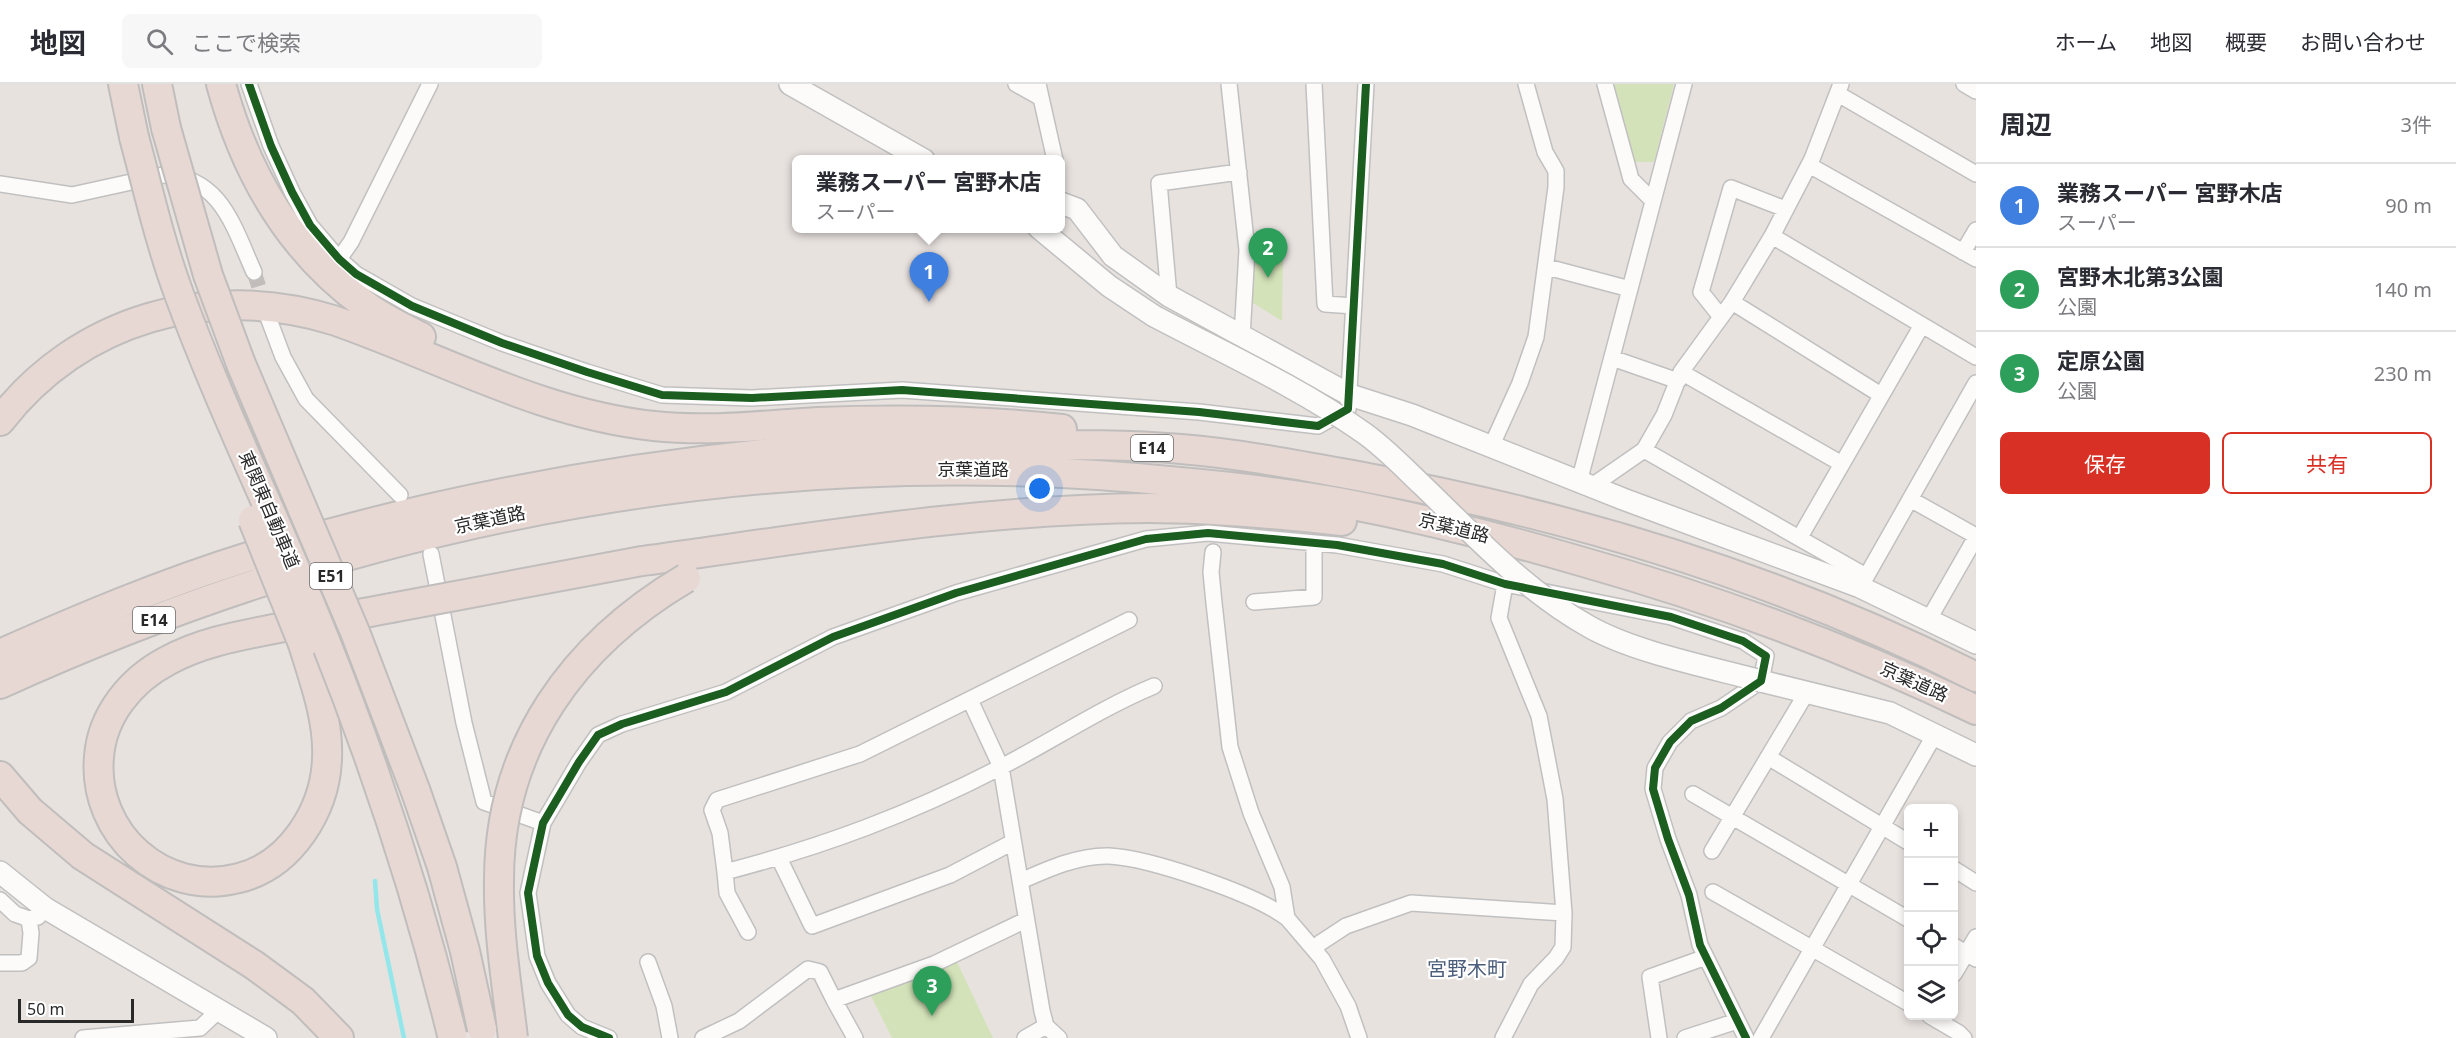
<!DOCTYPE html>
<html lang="ja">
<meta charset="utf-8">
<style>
:root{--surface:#fff;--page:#f7f7f7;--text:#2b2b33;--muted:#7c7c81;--line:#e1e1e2;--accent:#d93025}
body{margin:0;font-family:"Noto Sans","Noto Sans JP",sans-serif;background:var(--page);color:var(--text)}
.controls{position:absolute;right:18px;bottom:18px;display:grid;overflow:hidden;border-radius:9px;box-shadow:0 3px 9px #0003}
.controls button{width:54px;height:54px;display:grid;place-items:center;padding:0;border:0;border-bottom:2px solid var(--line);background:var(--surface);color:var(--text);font:30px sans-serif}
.scale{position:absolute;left:18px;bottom:15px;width:116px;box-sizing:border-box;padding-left:6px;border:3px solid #292929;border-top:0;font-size:16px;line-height:21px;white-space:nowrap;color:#292929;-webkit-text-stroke:4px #fff;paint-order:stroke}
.you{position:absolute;left:1040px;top:405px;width:21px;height:21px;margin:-15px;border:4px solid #fff;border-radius:50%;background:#1a73e8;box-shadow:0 0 0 9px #1a73e833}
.badge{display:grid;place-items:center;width:39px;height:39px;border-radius:50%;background:var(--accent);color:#fff;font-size:20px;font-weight:700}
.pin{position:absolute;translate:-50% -50px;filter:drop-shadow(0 2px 3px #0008)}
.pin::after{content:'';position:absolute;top:32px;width:21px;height:18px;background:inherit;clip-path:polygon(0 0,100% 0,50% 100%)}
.popup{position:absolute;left:792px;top:71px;width:273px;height:78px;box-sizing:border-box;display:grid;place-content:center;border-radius:9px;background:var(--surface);filter:drop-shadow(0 2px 4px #0005);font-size:20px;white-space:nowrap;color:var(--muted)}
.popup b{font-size:22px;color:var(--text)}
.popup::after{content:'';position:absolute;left:50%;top:100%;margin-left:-12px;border:12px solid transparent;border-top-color:var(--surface)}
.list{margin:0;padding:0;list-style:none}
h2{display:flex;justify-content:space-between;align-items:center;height:78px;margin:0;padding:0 24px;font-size:26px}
h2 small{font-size:20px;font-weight:400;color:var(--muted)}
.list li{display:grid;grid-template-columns:39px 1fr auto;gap:18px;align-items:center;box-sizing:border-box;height:84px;padding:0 24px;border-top:2px solid var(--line)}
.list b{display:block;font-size:22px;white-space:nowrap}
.list p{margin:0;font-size:20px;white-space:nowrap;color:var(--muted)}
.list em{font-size:20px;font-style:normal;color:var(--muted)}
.actions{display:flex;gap:12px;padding:18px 24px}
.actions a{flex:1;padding:14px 0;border:2px solid var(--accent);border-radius:9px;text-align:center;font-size:21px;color:var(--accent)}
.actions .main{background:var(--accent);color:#fff}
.icon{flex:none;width:33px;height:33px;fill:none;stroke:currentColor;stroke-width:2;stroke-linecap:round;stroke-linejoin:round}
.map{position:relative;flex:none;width:1976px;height:954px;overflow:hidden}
header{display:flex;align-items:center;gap:36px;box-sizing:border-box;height:84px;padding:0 30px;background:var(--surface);border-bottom:2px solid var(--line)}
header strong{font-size:28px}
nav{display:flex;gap:33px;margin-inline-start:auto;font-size:21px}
.search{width:420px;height:54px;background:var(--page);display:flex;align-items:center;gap:15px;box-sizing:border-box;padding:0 21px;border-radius:9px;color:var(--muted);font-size:22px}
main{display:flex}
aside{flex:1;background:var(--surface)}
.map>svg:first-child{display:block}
.green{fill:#d3e2b8}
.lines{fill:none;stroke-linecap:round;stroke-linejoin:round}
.stream{stroke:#93e6ea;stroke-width:4.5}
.street-tunnel{stroke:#c2bdbb;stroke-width:15;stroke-dasharray:15 8;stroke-linecap:butt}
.street-casing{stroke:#c1c0c0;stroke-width:18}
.secondary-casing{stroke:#c1c0c0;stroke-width:24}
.highway-casing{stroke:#c0bebd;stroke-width:32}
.street{stroke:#fcfbfa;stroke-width:15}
.secondary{stroke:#fcfbfa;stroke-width:21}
.highway{stroke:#e8d8d3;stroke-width:28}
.secondary-bridge-casing{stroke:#c1c0c0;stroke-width:24;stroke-linecap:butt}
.highway-bridge-casing{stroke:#c0bebd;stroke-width:32;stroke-linecap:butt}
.secondary-bridge{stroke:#fcfbfa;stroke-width:21}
.highway-bridge{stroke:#e8d8d3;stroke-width:28}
.cycleway-casing{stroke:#fff;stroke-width:11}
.cycleway{stroke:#1b5e20;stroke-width:8}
.labels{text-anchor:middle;stroke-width:4.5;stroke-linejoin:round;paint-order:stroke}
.shield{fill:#fff;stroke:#696969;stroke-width:1.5}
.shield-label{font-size:16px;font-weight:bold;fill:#292929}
.street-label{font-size:18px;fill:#292929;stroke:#fff}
.neighbourhood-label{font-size:20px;fill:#4a5d7a;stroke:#fff}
</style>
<header>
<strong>地図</strong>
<div class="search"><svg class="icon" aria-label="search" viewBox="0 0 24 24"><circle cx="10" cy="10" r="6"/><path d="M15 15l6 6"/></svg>ここで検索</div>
<nav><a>ホーム</a><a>地図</a><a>概要</a><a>お問い合わせ</a></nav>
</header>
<main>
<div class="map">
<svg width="1976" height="954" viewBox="0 0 1976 954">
<rect width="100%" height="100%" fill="#e8e2df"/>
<path class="green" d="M1614,0h60l-20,78h-20z
M1283,168l-1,69 -29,-18v-50z
M957,878l36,76h-101l-22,-44z"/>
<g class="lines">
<path class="stream" d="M375,797l2,28 27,129"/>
<path class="street-tunnel" d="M254,188l13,40"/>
<defs>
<path id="street" d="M249,0l22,62 21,46 18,33 29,34 17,15 56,32 90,37 85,29 75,23 90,3 150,-8 297,22 119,14 30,-17 18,-325
M1016,0l25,14
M1038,0l17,76
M1229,0l18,166 -5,87
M1314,0l11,220 29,2
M1605,0l26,95 22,22
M1964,0l12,7
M1838,10l138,80
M1809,81l167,94
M0,100l72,11 91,-20c58,1 71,53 91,97
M1772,152l204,121
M1963,168l13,-22
M339,175l12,-17 79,-158
M1547,183l83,22
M1169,212l-10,-113 80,-11
M1732,218l149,93
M268,233l15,40 23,42 94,96
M1721,233l-20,-25 30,-104 54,21
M1612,274l66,23
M1681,288l161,92
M1491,363l29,-64 16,-46 20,-150v-16l-11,-19 -19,-68
M1644,366l222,126
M1579,398l105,-398
M1592,402l52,-36 20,-35 17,-43 51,-70 40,-66 40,-77 29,-75
M1910,415l66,37
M1800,453l122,-212
M1213,468l-2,20 3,31 16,144 21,66 31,74 5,31 35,41 26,47 11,32
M431,470l33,169 20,79 59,21
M1862,500l114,-201
M1254,518l60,-5v-54
M1929,535l47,-82
M1129,536l-269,134 -143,46 -5,10 8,23 5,39c100,-26 185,-58 276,-105 51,-26 100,-59 153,-81
M970,616l31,67 41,244 4,15 13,12
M1768,673l140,85
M1693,710l215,125
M1712,767l95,-159
M779,774l33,68 138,-51 63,-33
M1954,785l22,14
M725,788l2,21 21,39
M1021,797c27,-12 58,-26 88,-25 41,2 146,38 178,62
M1713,808l195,111
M0,816l15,14 14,5
M1954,862l22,13
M1315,865l5,-6 26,-17 65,-23 153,10
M648,878l16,44 6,32
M0,879h22l7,-5 2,-25 -2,-14 9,-2 7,-9
M1954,890l22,-37
M834,916l21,38
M1930,932l29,17 5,5
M83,954l117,-10 18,-17
M609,954l-27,-11 -14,-12 -20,-32 -11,-27 -9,-63 15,-70 36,-61 19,-27 24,-11 104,-32 107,-55 123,-44 190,-54 62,-6 129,12 106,19 62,20 166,33 72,24 23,15 -5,25 -40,27 -30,13 -21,21 -15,26 -2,21 15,50 21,56 11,50 46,93
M703,954l36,-17 69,-52 12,3 14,28 100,-36 92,-44
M1025,954l21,-12
M1503,954l28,-54 25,-26 7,-11 1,-34 -9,-114 -16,-83 -40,-98 6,-34
M1659,954l-9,-61 56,-20
M1685,954l52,-17
M1761,954l174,-304"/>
<path id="secondary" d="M790,0l134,76
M1061,119l16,6 36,47 56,40 181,99 62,20 211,84 237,88 116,56
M1039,144l70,58 45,30
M1761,597l129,32 86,42
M0,788l45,36 221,130"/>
<path id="highway" d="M123,0l11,53
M157,0l9,44
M221,0c24,88 69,167 144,221 17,13 37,22 56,32
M0,337c79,-103 210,-139 333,-101 107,37 207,94 321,106 55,6 110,-1 164,-4 81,-3 163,-2 244,7
M642,477c168,-23 336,-52 506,-53 65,0 130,6 194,13
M303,560c11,36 26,76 24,115 -2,51 -36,106 -88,119 -76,20 -147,-45 -140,-121 3,-42 32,-77 68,-96 36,-20 77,-26 117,-34 35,-6 71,-12 107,-19
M0,570c81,-36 164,-71 248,-97 193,-59 394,-95 594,-110 51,-3 103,-2 154,-2 62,0 124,-1 185,4 61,5 122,17 182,28 211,39 421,103 613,200
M0,600c373,-170 772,-244 1180,-202 55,5 109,11 163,21 78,15 154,34 230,56 139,39 273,88 403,151
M0,692l30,35 53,45 171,109 49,36 36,37"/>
</defs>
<use href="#street" class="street-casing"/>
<use href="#secondary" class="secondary-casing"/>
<use href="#highway" class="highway-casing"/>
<use href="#street" class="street"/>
<use href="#secondary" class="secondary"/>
<use href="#highway" class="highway"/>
<defs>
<path id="secondary-bridge" d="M1154,232c70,37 145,71 210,117 21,15 39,34 58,52 52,50 102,105 166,141 45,26 121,41 173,55"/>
<path id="highway-bridge" d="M166,44l42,147 33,89 114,268 61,160 26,75 23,84 17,78
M134,53c14,52 26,106 45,157 43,117 99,229 145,344 52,130 95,261 128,397
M253,436l50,124
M391,524l251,-47
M513,954c-6,-52 -15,-105 -14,-158 0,-134 75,-236 187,-302"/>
</defs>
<use href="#secondary-bridge" class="secondary-bridge-casing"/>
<use href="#highway-bridge" class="highway-bridge-casing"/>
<use href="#secondary-bridge" class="secondary-bridge"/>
<use href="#highway-bridge" class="highway-bridge"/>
<defs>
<path id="cycleway" d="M249,0l22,62 21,46 18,33 29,34 17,15 56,32 90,37 85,29 75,23 90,3 150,-8 297,22 119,14 30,-17 18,-325
M609,954l-27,-11 -14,-12 -20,-32 -11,-27 -9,-63 15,-70 36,-61 19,-27 24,-11 104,-32 107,-55 123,-44 190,-54 62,-6 129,12 106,19 62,20 166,33 72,24 23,15 -5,25 -40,27 -30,13 -21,21 -15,26 -2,21 15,50 21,56 11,50 46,93"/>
</defs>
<use href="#cycleway" class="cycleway-casing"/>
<use href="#cycleway" class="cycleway"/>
</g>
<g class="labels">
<g class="shield">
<rect x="1131" y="351" width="42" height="26" rx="4.5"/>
<rect x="310" y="479" width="42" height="26" rx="4.5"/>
<rect x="133" y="523" width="42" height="26" rx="4.5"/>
</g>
<g class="shield-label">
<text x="1152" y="370">E14</text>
<text x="331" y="498">E51</text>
<text x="154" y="542">E14</text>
</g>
<g class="street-label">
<text x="973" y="392">京葉道路</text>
<text transform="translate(269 426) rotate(67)" y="6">東関東自動車道</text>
<text transform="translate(490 436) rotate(-12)" y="6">京葉道路</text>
<text transform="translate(1454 444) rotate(14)" y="6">京葉道路</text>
<text transform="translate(1914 598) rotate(24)" y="6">京葉道路</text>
</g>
<g class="neighbourhood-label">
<text x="1467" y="892">宮野木町</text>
</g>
</g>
</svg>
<div class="controls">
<button>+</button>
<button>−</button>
<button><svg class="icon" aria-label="locate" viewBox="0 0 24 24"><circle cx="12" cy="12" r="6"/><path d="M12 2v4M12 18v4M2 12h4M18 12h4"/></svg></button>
<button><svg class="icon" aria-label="layers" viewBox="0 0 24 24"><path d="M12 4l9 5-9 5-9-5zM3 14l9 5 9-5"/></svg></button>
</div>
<div class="scale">50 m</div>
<div class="you"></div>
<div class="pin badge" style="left:929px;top:218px;background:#3f7fe0">1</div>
<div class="popup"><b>業務スーパー 宮野木店</b>スーパー</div>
<div class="pin badge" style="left:1268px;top:194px;background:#2e9e5b">2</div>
<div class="pin badge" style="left:932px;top:932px;background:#2e9e5b">3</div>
</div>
<aside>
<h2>周辺<small>3件</small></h2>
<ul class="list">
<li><span class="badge" style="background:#3f7fe0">1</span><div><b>業務スーパー 宮野木店</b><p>スーパー</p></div><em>90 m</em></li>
<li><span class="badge" style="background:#2e9e5b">2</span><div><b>宮野木北第3公園</b><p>公園</p></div><em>140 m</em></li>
<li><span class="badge" style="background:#2e9e5b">3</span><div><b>定原公園</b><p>公園</p></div><em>230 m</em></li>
</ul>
<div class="actions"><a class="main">保存</a><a>共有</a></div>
</aside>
</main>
